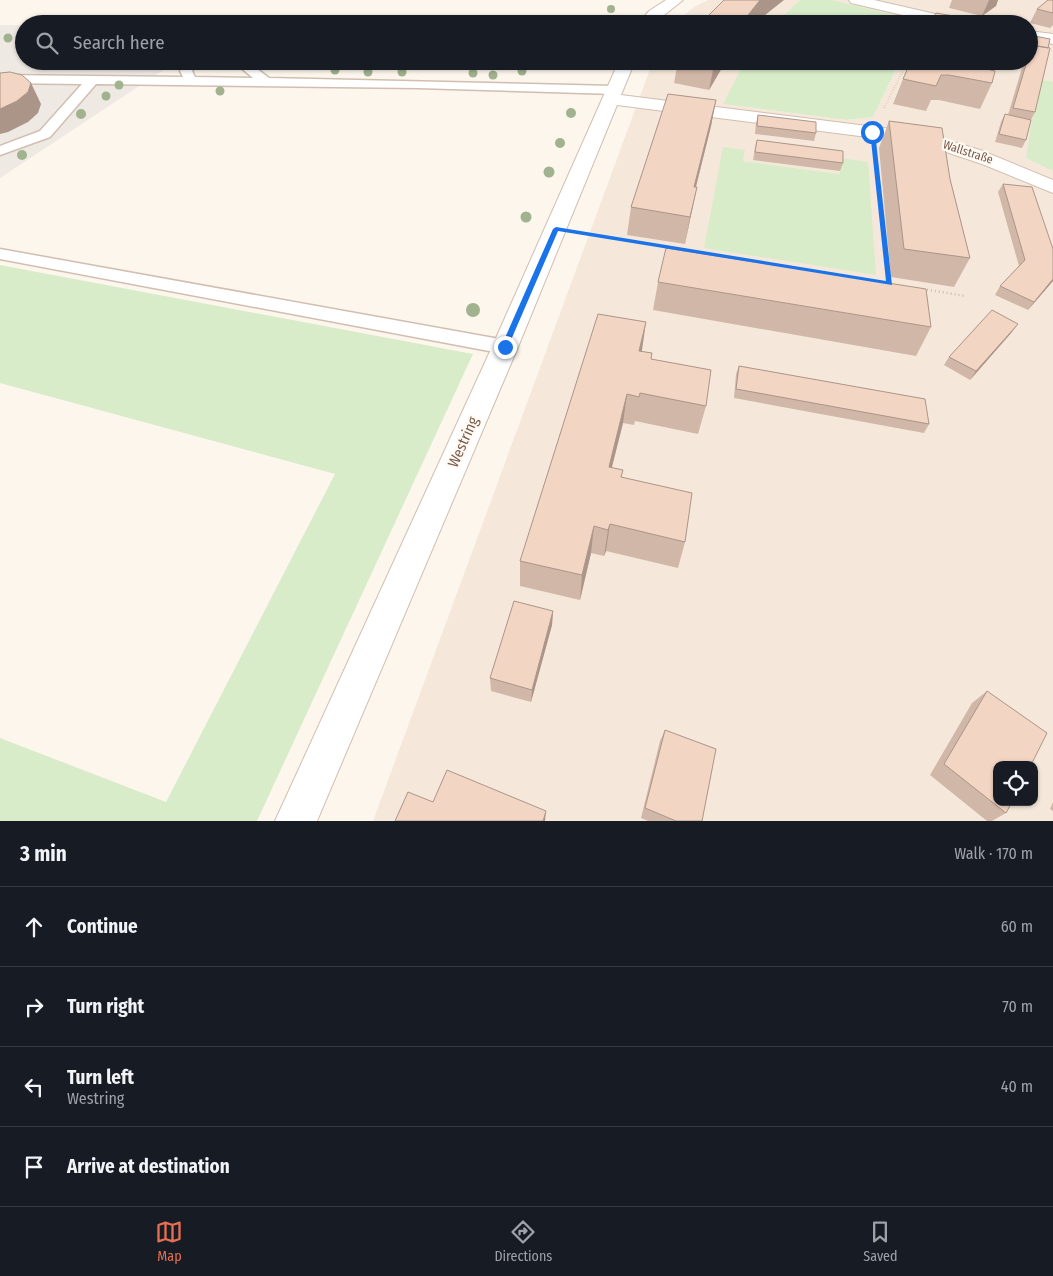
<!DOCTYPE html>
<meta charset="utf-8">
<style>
:root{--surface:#171b24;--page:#242831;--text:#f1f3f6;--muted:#9ea1a6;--line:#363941;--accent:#e76f51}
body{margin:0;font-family:"Fira Sans Condensed",sans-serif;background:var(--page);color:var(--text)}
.controls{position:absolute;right:15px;bottom:15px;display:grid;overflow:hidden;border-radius:10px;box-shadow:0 1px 4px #0004}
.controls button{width:45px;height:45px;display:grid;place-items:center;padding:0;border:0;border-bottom:1px solid var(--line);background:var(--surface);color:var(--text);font:25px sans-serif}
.stop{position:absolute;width:15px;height:15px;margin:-11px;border:4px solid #1a73e8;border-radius:50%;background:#fff}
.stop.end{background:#1a73e8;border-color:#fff;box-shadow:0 1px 5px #0008}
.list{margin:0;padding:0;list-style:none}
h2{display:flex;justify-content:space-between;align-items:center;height:65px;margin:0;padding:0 20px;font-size:21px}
h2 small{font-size:16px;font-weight:400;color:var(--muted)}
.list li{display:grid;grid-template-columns:32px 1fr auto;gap:15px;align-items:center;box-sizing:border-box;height:80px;padding:0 20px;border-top:1px solid var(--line)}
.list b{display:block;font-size:19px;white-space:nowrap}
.list p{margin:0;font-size:16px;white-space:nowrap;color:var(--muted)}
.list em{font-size:16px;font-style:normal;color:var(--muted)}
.icon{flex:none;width:28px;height:28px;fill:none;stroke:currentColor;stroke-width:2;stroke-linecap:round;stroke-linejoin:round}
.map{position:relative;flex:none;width:1053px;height:821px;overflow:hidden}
.search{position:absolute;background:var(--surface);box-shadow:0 1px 4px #0004;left:15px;right:15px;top:15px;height:55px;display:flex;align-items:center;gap:12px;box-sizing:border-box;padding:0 18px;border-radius:28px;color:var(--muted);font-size:19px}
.sheet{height:385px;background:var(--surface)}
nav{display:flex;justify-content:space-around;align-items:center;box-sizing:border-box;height:70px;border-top:1px solid var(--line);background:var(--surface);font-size:14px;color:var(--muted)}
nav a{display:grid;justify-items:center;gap:2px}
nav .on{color:var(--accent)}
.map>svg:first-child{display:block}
.residential{fill:#f5e8da;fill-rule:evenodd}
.industrial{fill:#efe9e4}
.green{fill:#d8ecc9}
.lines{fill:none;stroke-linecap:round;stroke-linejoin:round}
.lane-casing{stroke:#d1beb0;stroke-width:3}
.street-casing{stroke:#d1beb0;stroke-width:2}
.path-far1{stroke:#d9b8a5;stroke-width:2;stroke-dasharray:0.5 2;stroke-linecap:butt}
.path{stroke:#d9b8a5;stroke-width:2.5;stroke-dasharray:1 3;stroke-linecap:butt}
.lane{fill:#fff;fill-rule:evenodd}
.street{fill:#fff;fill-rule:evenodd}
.tree{fill:#a0b28e}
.wall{fill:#d1b7a8}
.shaded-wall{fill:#aa9588}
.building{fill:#f3d5c3;stroke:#aa9588}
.route{fill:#1a73e8}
.labels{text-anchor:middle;stroke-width:4.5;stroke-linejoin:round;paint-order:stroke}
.far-street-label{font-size:12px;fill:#7a5c4d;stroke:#fffaf3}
.street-label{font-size:15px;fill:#7a5c4d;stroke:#fffaf3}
</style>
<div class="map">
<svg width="1053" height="821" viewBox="0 0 1053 821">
<rect width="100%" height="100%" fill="#fdf6ec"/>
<path class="residential" d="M708,0h92l-26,24h-101l21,-17z
M833,0h220v821h-680l280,-760h92l-21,43 122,16 27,-3 27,-56h129v-37h-111l1,-3zM745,150l-2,11 97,13 -136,74zM997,765h37v37h-37z"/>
<path class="industrial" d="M0,25h24v36h153l-177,117z"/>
<path class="green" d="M800,0h33l86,21 -1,3h-144z
M745,61h155l-27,56 -27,3 -123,-16z
M1042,80l11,2v89l-27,-13 5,-33z
M723,147l22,3 -2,11 97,13v-16l28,4 8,113 -172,-27z
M0,265l473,89 -216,467h-257v-83l166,64 169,-328 -335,-91z"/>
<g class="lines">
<defs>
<path id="lane" d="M187,61h14l-9,10 3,6 58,1 -20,-17h14l22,17 346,8 6,4 -6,4 -197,-6 -322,-4 -46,53 -50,18v-9l40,-15 42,-47 -82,-1v-8l183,2 -3,-6z
M0,249l505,91 7,2 3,5 -3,5 -7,2 -505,-95z"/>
<path id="street" d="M666,0h17l-30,24h-15l11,-13z
M849,0h25l92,21 2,3h-27l-90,-21z
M1029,31l24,3v10l-24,-4z
M619,61h16l-14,34 302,38 57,17 73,30v13l-71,-29 -60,-20 -305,-39 -99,242 -201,474h-42l217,-474z"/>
</defs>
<use href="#lane" class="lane-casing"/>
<use href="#street" class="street-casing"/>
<path class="path-far1" d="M884,108l24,-47"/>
<path class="path" d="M875,158l15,126h2
M587,234l191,31
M923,289l42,7"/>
<use href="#lane" class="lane"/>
<use href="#street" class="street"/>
</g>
<g class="tree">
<circle cx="611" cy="9" r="4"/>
<circle cx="8" cy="38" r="4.5"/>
<circle cx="335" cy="70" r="4.5"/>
<circle cx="522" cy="71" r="4.5"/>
<circle cx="368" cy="72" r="4.5"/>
<circle cx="402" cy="72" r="4.5"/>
<circle cx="473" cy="73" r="4.5"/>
<circle cx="493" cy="75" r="4.5"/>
<circle cx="119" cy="85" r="4.5"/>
<circle cx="220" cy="91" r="4.5"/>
<circle cx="106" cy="96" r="4.5"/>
<circle cx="571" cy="113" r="5"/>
<circle cx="81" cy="114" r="5"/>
<circle cx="560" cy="143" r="5"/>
<circle cx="22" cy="155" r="5"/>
<circle cx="549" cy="172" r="5.5"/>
<circle cx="526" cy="217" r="5.5"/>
<circle cx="473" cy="310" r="7"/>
</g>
<path class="wall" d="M952,0h46l-2,6 -14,10 -33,-8z
M1053,0v25l-3,3 -20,-5 7,-14z
M1029,35l6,77 -4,8 -5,20 -4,8 -27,-6 6,-20 4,-8 3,1 16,-54h5z
M678,61h48l-17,29 -35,-7z
M911,61h87l-5,9 -1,13 -12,26 -41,-9h-8l-5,11 -33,-7 10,-25z
M716,100l-5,26 -15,61h1l-6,28 -6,29 -58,-9 4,-28z
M758,115l58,18 -2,8 -59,-7 1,-11z
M889,121l61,58 20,79 -16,29 -63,-10 -12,-129z
M757,140l86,23 -3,8 -87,-11 2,-12z
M1003,184l50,97 -25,29 -33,-15 5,-9 19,-20 -21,-74z
M658,282l273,45 -15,29 -263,-46z
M1012,332l-42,48 -26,-15 5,-8z
M642,352l10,1 -1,6 55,47 -8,28 -63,-13 -1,4 -11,-2 -11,44 73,75 -7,26 -72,-17 -2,5 -13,-3 -11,47 -60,-14v-25z
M739,366l190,58 -5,9 -190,-35 2,-24z
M553,611l-1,14 -21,77 -40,-11 -1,-13z
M987,691l19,122 -14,8h-5l-57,-46 42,-72z
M665,730l37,91h-54l-7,-3 19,-77z
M1053,802v9l-3,-2z"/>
<path class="shaded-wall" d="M760,0h24l-30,24h-13z
M989,0h9l-2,6 -14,10z
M716,61h10l-17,29 5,-25z
M31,83l10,21 -3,9 -10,9 -20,10 -8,2v-25z
M716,100l-5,26 -22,88 5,-27z
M697,187l-6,28 -6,29 5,-27z
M1053,279v2l-25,29 6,-8z
M646,322l-4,28 -7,29 4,-28z
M1018,324l-6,8 -42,48 6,-9z
M627,394l-4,29 -18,71 4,-27z
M610,524l-4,27 -2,5 4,-26z
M594,526l-3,27 -11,47 2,-25z
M553,611l-1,14 -21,77 1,-12z
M546,811l-1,10h-2z"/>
<path class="building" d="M724,0h36l-19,24h-39l7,-9z
M1048,0h5v13l-16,-4z
M936,13l30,5 -2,6h-34z
M1029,35l21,4 -2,9 -17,-3 -2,4z
M1031,45l19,3 -15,64 -22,-4 14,-47h2v-9z
M694,61h22l-2,4z
M911,61h43l41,10 -3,12 -43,-8h-8l-5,11 -33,-7z
M10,72l12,3 9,8 -3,9 -11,9 -17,8v-36z
M668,94l48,6 -22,87h3l-7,30 -59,-10z
M1005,114l26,6 -5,20 -27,-6z
M758,115l58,7v11l-59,-7z
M889,121l53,7 8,51 20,79 -66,-9z
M757,140l86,11v12l-88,-11z
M1003,184l29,3 21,62v30l-19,23 -34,-16 25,-26z
M666,248l260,41 5,38 -273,-45z
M992,310l26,14 -42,47 -27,-14z
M598,314l48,8 -7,29 13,2 -1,6 60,11 -5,36 -66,-13 -1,4 -12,-3 -18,73 14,3 -2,7 71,16 -7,49 -75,-18 -2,6 -14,-4 -12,49 -62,-14z
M739,366l186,33 4,25 -193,-35z
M514,601l39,10 -21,79 -42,-12z
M987,691l60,42 -16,32h-34v37h15l-6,11 -62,-49z
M665,730l51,19 -14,72h-26l-31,-13z
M447,770l99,41 -3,10h-148l13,-29 25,10z"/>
<path class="route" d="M870,131l5,1 17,153 -334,-54 -50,116 -3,3 -4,-3 52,-118 3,-2 330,54z"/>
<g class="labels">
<g class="far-street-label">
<text transform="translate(968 152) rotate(18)" y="4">Wallstraße</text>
</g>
<g class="street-label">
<text transform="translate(463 442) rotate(-66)" y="5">Westring</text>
</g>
</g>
</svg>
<div class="controls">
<button><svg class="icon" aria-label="locate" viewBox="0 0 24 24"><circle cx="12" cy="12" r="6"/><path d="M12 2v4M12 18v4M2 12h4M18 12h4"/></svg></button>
</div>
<div class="stop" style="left:872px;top:132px"></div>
<div class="stop end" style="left:505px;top:347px"></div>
<div class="search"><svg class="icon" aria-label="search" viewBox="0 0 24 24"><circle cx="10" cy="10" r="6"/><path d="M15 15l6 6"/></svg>Search here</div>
</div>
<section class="sheet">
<h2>3 min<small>Walk · 170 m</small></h2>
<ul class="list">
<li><svg class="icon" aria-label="ahead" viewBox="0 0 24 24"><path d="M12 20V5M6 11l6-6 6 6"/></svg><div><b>Continue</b></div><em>60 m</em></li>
<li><svg class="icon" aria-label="right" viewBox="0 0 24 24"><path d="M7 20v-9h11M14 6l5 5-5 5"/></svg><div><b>Turn right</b></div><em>70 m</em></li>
<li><svg class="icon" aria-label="left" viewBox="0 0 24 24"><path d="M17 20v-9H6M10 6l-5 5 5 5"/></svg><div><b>Turn left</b><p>Westring</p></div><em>40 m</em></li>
<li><svg class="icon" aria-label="arrive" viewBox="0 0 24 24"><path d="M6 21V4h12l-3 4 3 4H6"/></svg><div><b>Arrive at destination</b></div></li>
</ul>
</section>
<nav>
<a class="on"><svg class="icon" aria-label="map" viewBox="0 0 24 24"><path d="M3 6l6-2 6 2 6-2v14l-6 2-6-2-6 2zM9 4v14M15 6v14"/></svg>Map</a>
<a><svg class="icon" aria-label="directions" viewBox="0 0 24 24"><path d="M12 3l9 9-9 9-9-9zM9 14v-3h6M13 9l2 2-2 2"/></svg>Directions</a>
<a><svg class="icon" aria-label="saved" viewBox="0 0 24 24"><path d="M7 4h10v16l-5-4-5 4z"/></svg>Saved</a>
</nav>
